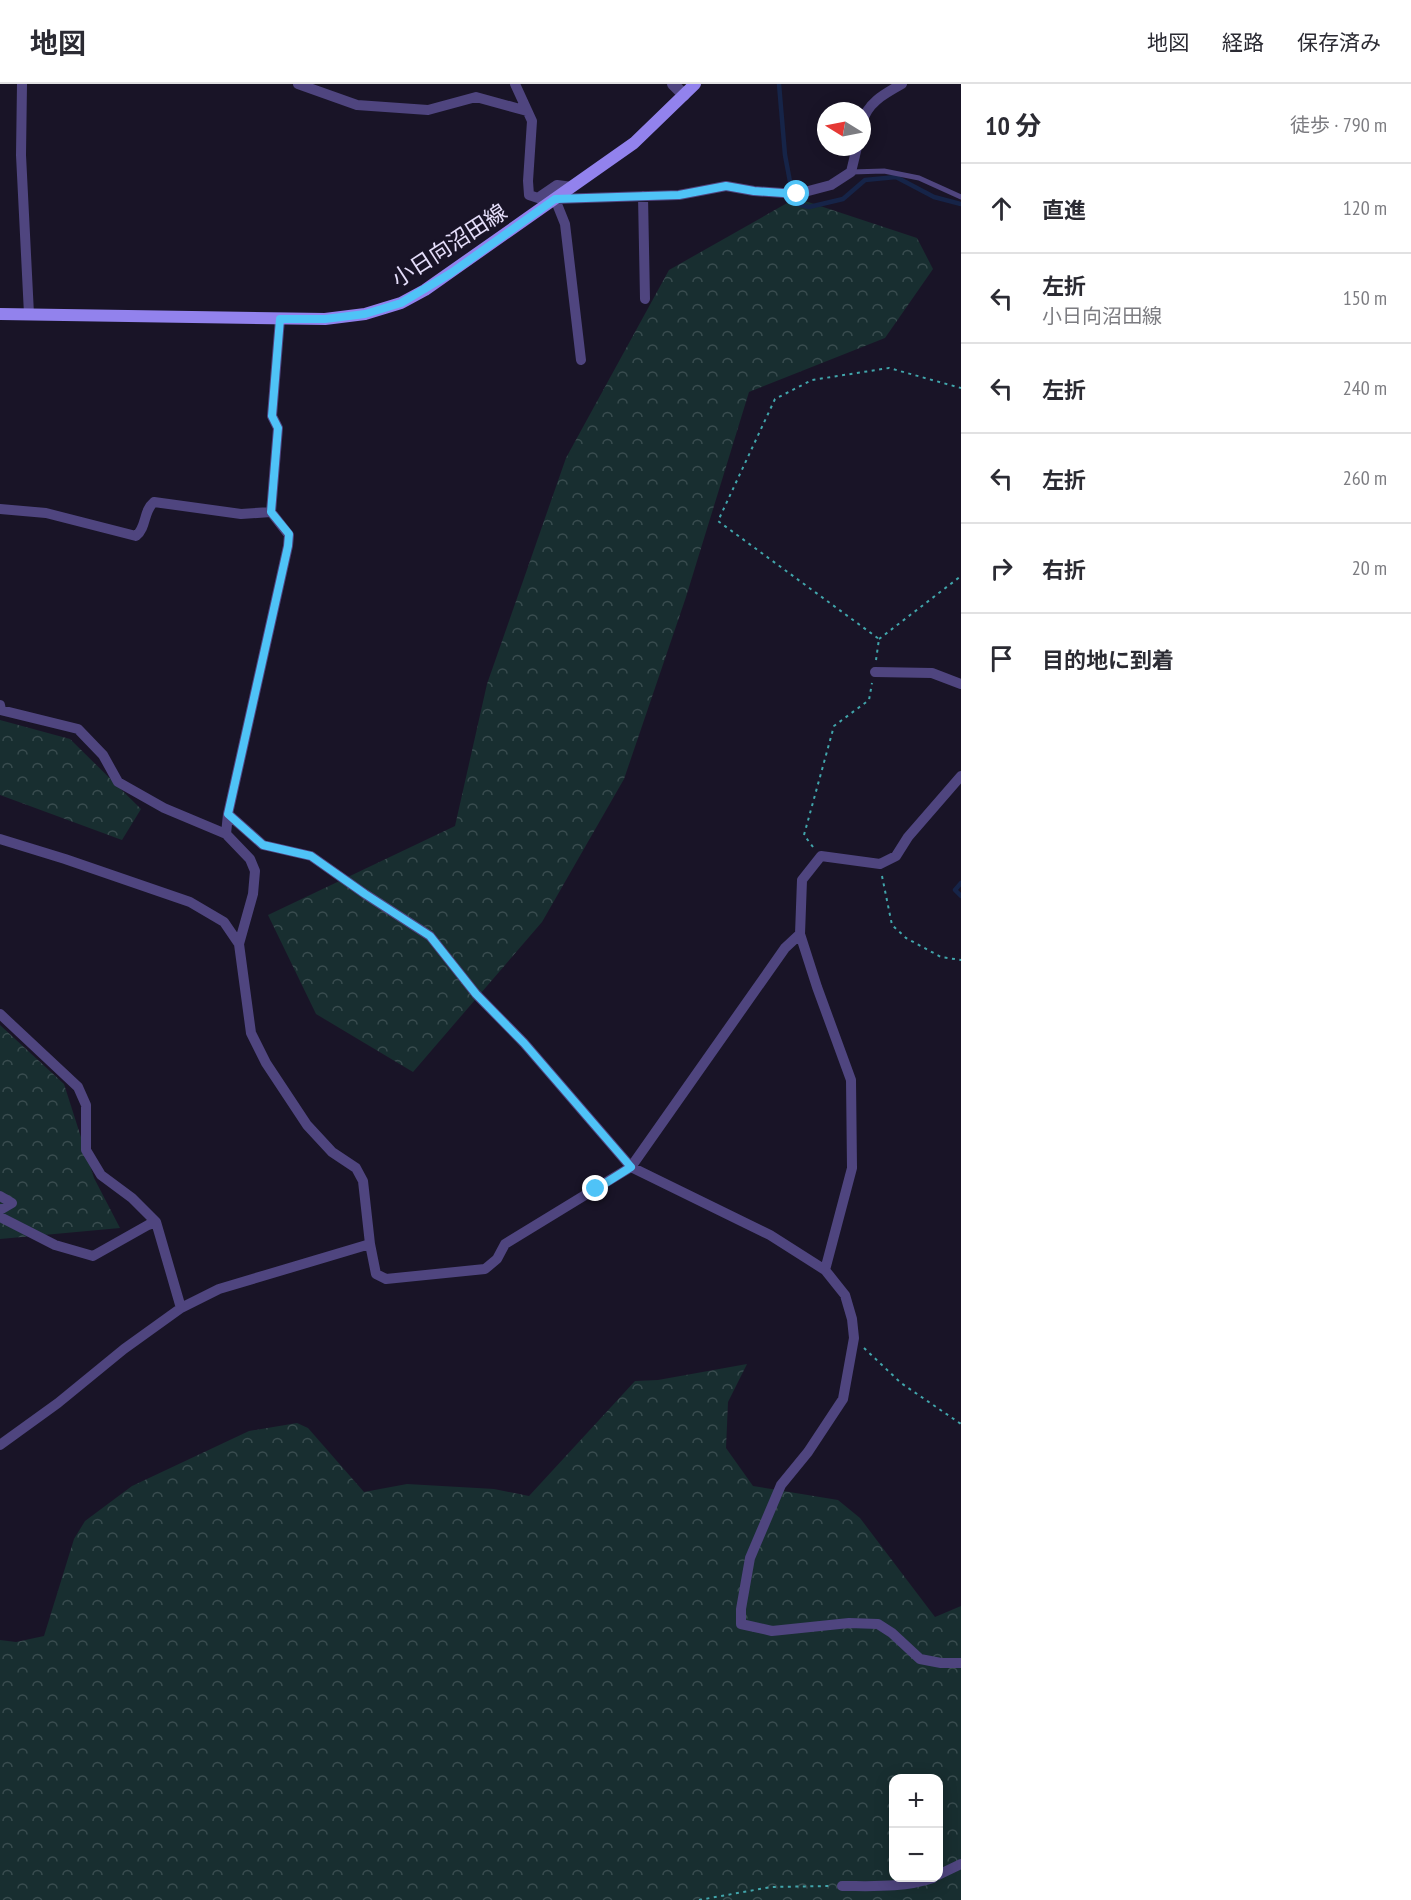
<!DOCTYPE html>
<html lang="ja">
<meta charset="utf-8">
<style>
:root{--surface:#fff;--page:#f2f2f3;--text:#2b2b33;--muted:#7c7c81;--line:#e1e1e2}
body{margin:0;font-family:"PT Sans Narrow","Noto Sans JP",sans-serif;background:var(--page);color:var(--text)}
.controls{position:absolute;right:18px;bottom:18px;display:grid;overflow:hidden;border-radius:12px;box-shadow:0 3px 15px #0003}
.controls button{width:54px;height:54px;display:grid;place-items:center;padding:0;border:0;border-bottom:2px solid var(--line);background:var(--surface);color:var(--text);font:30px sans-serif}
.compass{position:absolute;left:817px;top:18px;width:54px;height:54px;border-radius:50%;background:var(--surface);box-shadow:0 3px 15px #0003;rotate:280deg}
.stop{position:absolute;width:18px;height:18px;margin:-14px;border:4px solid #4fc3f7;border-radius:50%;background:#fff}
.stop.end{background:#4fc3f7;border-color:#fff;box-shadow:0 2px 6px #0008}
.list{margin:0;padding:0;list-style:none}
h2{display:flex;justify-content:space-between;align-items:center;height:78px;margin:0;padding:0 24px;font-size:26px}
h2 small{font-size:20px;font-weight:400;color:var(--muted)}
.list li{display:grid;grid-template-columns:39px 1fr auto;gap:18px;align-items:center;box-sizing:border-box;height:90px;padding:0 24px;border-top:2px solid var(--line)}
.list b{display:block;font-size:22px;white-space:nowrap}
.list p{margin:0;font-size:20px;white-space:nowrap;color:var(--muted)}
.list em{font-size:20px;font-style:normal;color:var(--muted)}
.icon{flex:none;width:33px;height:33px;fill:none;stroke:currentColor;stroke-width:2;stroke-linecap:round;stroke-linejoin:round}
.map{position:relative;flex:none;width:961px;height:1816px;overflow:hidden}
header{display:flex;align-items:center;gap:36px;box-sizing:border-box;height:84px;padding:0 30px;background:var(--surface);border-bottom:2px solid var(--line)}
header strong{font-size:28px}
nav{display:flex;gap:33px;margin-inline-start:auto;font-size:21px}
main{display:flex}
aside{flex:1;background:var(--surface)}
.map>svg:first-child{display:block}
.forest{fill:url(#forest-crowns);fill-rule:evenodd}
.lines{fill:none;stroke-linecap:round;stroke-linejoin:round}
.stream{stroke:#162448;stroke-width:4.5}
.path{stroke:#41a5ab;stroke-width:2;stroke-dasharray:3 4.5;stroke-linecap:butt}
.service{stroke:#4f457f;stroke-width:5}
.minor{stroke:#4f457f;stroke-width:10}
.tertiary{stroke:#4f457f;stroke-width:12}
.secondary{stroke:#9282ed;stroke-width:12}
.route{stroke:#4fc3f7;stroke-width:8}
.labels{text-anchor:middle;stroke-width:4.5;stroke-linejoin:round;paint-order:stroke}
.street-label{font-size:22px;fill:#e5defa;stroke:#191427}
</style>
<header>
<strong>地図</strong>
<nav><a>地図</a><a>経路</a><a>保存済み</a></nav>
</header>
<main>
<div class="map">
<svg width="961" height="1816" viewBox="0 0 961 1816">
<defs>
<pattern id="forest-crowns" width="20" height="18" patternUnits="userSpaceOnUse" patternTransform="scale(1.5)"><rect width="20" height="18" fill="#182e30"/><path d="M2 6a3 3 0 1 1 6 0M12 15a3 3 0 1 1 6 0" fill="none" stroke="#394c4f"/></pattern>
</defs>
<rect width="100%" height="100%" fill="#191427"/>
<path class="forest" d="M796,114l121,40 16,31 -48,69 -136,54 -63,205 -62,182 -82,143 -129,150 -97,-58 -48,-99 187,-89 32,-142 79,-226 103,-188z
M0,636l70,19 71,70 -19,31 -122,-45z
M0,941l64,59 30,94 26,50 -120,11z
M747,1280l-19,38 -2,46 27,38 85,14 22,18 75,99 26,-11v294h-961v-260l16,2 28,-6 30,-97 11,-18 47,-35 117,-55 48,-8 11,5 56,64 43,-8 87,5 35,7 106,-115 23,-1zM894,1694h44v100h-44z"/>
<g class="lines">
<path class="stream" d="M779,0l6,71 9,48 15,4 34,-8 22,-19 31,-3 38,20 27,7
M961,799l-6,7 6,6"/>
<path class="path" d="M879,555l82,-63
M876,576l3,-21 -161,-118 57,-122 37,-19 77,-12 72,20
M813,763l-9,-12 30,-109 35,-26 3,-17
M882,792l10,49 14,13 35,19 20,3
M864,1264l37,35 60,41
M699,1816l72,-13 59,-1"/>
<path class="service" d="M851,88l33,-1 35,7 42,19"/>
<path class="minor" d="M22,0l-1,71 8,159
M298,0l59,21 71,5 48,-13 51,14
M515,0l17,37 -4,60 1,14 9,3 19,-13 15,2
M862,39c5,-20 22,-29 40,-39
M643,112l2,103
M280,235l-8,97 6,12 -7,84 18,23 -1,11 -60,268 -2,20 24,25 5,12 -2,23 -14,50 12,89 15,30 41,62 25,27 24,16 7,13 7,63 6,30 10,5 99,-10 12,-10 8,-15 126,-77 154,-219 15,-14
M581,276l-16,-136 -10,-25 124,-4 47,-9 28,5 43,3 34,-9 20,-13 6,-25
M0,425l46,4 90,23c11,-9 7,-25 18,-34l87,12 30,-2
M875,588l57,1 29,11
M0,621l1,5 77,19 25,26 15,27 46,26 62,26
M228,730l35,31 48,11 54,38 65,42 46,58 48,49 107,124 139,68 55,35 20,25 7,24 2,19 -11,61 -35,53 -27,33 -31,73 -9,51v15l31,7 77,-8 29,1 14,9 28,26 21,4h20
M0,755l65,20 125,43 34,20 15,22
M0,930l78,73 8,18v45l15,25 31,23 24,24 25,86
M0,1112l12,7 -12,7
M0,1133l55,28 38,11 55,-31 8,-3
M825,1186l27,-102 -1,-88 -34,-93 -17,-53 2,-54 19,-24 59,8 16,-8 12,-19 53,-61
M0,1361l58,-42 66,-54 57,-41 38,-19 151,-45
M938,1791l23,-11
M842,1802c31,0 61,2 91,-8"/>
<path class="tertiary" d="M673,0l11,11"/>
<path class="secondary" d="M0,230l325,5 40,-5 36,-11 24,-13 209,-147 61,-59"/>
</g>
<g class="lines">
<path class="route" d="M596,1105l35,-22 -107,-124 -48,-49 -46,-58 -65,-42 -54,-38 -48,-11 -35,-31 60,-268 1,-12 -18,-22 7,-84 -6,-12 8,-97h45l40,-5 36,-11 50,-30 104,-74 124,-4 47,-9 28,5 43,3"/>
</g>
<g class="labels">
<g class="street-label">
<text transform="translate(449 161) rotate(-33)" y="8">小日向沼田線</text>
</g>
</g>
</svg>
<div class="controls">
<button>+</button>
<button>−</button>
</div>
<svg class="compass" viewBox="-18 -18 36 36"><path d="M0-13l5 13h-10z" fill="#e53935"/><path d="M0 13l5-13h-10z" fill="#7c7c81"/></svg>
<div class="stop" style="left:797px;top:110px"></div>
<div class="stop end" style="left:596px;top:1105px"></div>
</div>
<aside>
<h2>10 分<small>徒歩 · 790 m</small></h2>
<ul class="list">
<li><svg class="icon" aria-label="ahead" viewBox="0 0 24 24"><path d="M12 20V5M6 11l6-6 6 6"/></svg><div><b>直進</b></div><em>120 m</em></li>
<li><svg class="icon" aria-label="left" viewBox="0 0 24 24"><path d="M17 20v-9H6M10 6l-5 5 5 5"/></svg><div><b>左折</b><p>小日向沼田線</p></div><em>150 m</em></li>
<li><svg class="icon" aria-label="left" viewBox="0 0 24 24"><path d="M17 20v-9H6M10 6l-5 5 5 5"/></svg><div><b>左折</b></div><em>240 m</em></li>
<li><svg class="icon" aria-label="left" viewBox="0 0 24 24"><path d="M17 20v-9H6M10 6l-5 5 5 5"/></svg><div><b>左折</b></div><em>260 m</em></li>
<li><svg class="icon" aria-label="right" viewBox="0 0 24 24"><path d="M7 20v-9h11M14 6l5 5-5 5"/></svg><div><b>右折</b></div><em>20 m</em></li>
<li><svg class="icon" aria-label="arrive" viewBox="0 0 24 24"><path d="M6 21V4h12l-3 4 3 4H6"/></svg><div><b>目的地に到着</b></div></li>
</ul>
</aside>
</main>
